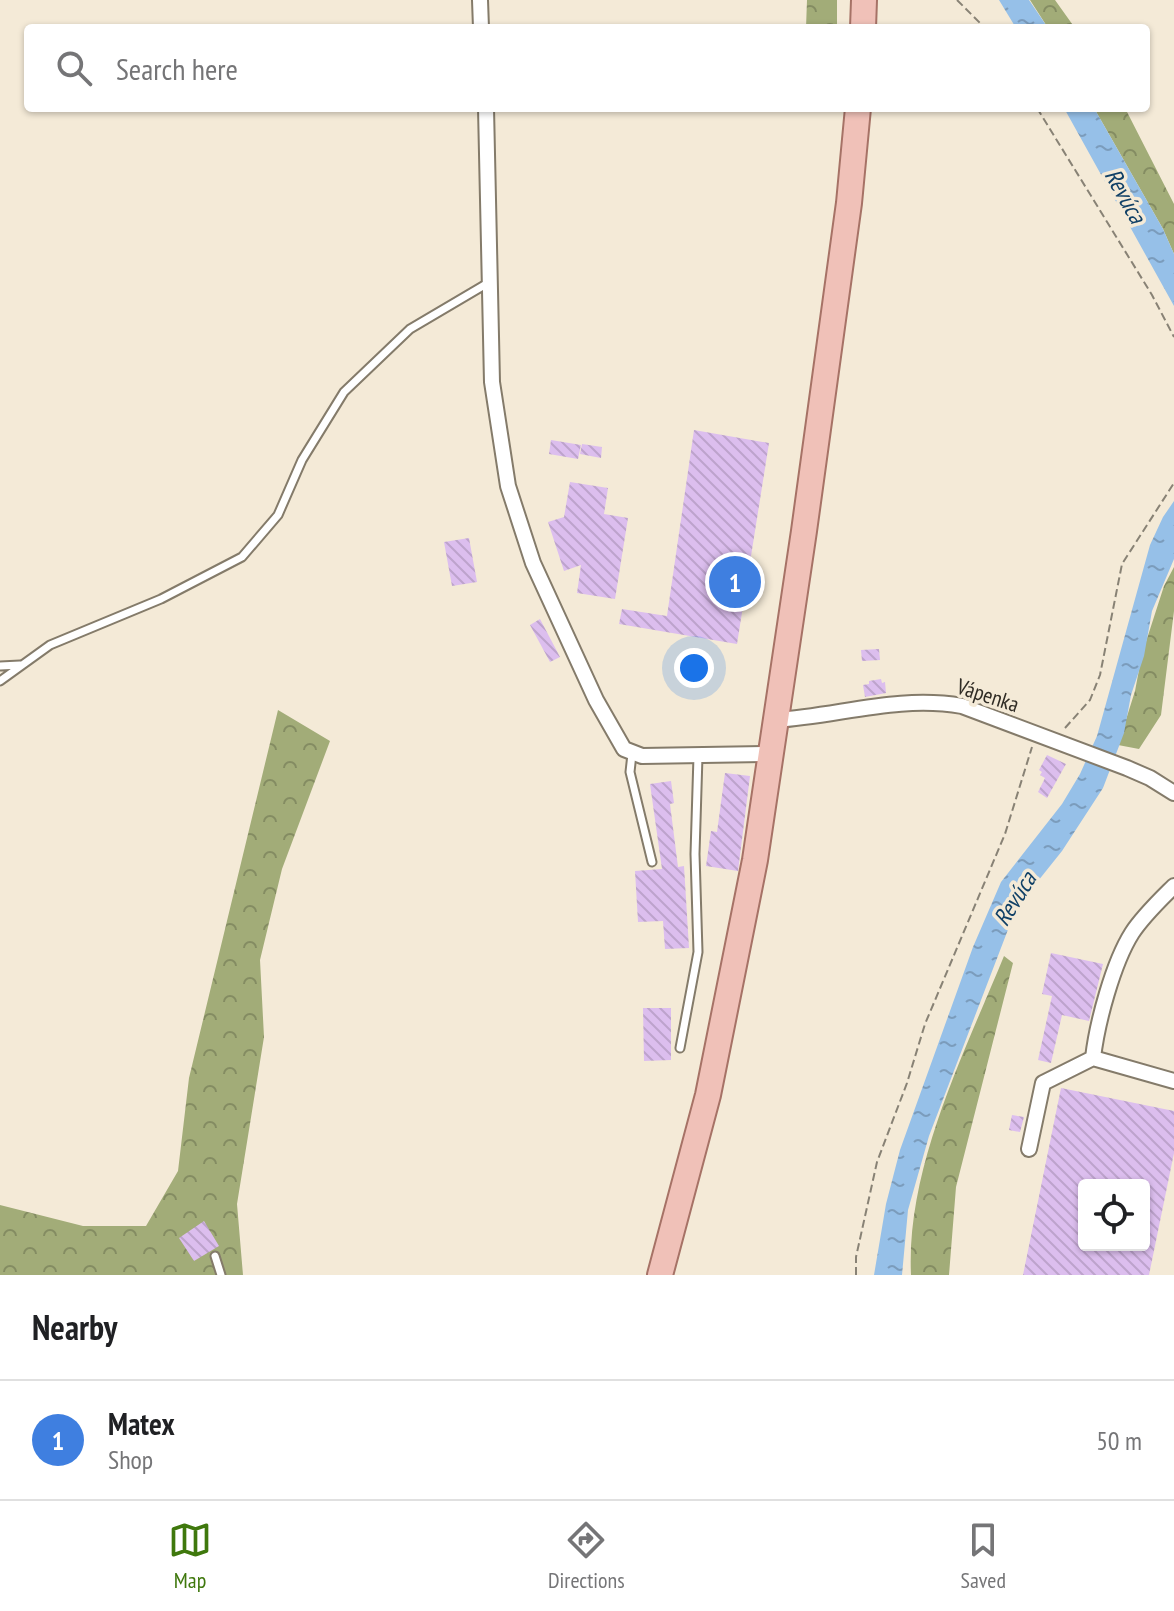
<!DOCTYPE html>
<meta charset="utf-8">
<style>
:root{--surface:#fff;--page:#f2f2f2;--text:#202124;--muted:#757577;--line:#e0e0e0;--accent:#3f780d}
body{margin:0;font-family:"PT Sans Narrow",sans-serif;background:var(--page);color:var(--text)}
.controls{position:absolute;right:24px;bottom:24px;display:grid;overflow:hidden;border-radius:8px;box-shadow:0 2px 6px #0004}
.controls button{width:72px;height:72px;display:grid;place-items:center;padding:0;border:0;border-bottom:2px solid var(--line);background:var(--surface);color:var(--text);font:40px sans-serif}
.you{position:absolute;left:694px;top:668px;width:28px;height:28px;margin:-20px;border:6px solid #fff;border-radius:50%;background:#1a73e8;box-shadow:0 0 0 12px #1a73e833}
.badge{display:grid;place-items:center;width:52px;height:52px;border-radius:50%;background:var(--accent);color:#fff;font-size:26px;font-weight:700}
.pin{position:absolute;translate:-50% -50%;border:4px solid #fff;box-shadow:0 2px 8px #0006}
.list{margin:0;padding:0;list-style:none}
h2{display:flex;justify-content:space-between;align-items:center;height:104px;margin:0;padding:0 32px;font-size:34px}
h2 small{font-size:26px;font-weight:400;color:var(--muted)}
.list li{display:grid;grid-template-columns:52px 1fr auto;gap:24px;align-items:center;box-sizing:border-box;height:120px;padding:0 32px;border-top:2px solid var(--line)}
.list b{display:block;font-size:30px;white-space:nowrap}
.list p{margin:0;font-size:26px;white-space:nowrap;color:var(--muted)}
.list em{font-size:26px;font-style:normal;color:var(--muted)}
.icon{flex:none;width:44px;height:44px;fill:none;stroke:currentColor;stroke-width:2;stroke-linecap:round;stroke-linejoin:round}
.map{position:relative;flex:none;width:1174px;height:1275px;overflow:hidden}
.search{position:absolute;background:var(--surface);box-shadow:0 2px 6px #0004;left:24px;right:24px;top:24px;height:88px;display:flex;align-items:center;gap:20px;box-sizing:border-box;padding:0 28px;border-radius:8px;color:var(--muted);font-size:30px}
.sheet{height:224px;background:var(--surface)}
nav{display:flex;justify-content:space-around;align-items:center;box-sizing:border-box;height:112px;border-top:2px solid var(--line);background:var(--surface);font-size:22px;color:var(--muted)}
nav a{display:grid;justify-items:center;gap:4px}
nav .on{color:var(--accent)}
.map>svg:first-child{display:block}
.forest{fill:url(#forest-crowns)}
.water{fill:url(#water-ripples)}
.building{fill:url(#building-back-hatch);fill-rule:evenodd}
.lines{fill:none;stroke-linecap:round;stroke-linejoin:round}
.lane-casing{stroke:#847b6a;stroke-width:11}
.street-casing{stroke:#847b6a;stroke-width:18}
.primary-casing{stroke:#a67266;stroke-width:28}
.path{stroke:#888275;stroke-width:2;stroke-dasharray:8 4;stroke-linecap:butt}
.lane{stroke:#fff;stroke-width:7}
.street{stroke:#fff;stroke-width:14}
.primary{stroke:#f0c1b8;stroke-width:24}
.labels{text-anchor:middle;stroke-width:7;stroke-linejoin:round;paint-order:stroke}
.street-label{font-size:22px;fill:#302c25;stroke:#f4ead7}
.water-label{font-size:24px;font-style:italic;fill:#104066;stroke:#f4ead7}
</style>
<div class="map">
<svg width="1174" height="1275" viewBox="0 0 1174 1275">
<defs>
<pattern id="forest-crowns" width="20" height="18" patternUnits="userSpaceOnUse" patternTransform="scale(2)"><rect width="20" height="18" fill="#a2ac78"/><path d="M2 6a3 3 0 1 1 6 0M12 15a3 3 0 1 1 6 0" fill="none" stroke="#848c62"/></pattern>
<pattern id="water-ripples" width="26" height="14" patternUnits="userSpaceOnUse" patternTransform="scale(2)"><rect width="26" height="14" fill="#96c0e8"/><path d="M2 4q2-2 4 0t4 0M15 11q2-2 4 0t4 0" fill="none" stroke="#7b9cbc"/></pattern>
<pattern id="building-back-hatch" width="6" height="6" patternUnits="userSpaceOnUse" patternTransform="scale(2)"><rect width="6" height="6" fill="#dcbeee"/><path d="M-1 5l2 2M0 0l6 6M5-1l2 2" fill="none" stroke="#bda3cc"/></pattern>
</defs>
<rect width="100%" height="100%" fill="#f4ead7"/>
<path class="forest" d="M807,0h30v28h-31z
M1030,0h25l20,28h-27z
M1094,108h31l49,96v50l-11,-25z
M1174,567v44l-13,104 -22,34 -21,-4 17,-54 7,-37 22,-68z
M278,710l52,31 -48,128 -22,91 4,77 -27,167 6,71h-243v-70l83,21h63l32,-55 11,-93z
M1004,956l9,7 -57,224 -7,88h-38c-5,-108 53,-221 93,-319z"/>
<path class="water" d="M999,0h30l19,28h-32z
M1064,108h30l69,121 11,25v52z
M1174,501v58l-22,52 -8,45 -13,39 -7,38 -21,55 -41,63 -44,55 -9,21 -80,209 -21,74 -6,65h-28l12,-71 14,-54 73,-203 28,-65 61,-78 18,-30 17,-38 53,-191 13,-28z"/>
<path class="building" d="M694,430l75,13 -32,201 -118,-20 3,-15 45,7z
M551,440l30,5 -3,14 -29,-5z
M582,444l20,3 -1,11 -21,-4z
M570,482l38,6 -4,26 24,4 -13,81 -38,-6 4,-28 -17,6 -16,-49 16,-5z
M469,538l8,44 -25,4 -8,-44z
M540,619l20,38 -10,5 -20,-37z
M879,649l1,11 -18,1 -1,-11z
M881,679l1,4 3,-1 1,11 -21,4 -2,-12 6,-1v-3z
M1047,755l19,9 -19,34 -9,-6 7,-14 -5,-3 2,-3 -3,-2z
M725,773l25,3 -12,95 -32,-5 5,-35 6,1z
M671,781l3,22 -4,1 8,63 6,-1 5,82 -24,1 -2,-28 -25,1 -3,-51 27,-2 -12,-85z
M1051,953l52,11 -14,57 -27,-6 -11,48 -13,-3 14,-64 -10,-2z
M643,1008h28v52l-27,1z
M1061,1088l113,23v42l-25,122h-126zM1084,1185h60v60h-60z
M1012,1115l12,2 -4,15 -11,-2z
M204,1221l15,25 -25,15 -15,-23z"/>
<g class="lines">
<defs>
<path id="lane" d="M0,666l20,-1
M0,681l50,-36 111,-46 81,-42 36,-42 24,-55 42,-68 66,-63 78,-46
M632,754l-2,18 22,90
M680,1048l18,-96 -3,-98 3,-98
M215,1256l6,19"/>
<path id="street" d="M480,0l1,28
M486,108l6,274 16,104 25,77 63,137 28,49 18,7 130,-2
M776,720c63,-4 122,-25 186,-14l165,62 23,10 24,15
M1093,1058l81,23
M1029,1149l14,-66 50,-25c4,-35 20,-95 39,-125 11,-17 28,-33 42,-47"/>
<path id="primary" d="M863,28l1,-28
M660,1275l48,-180 47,-235 49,-329 45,-328 9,-95"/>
</defs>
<use href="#lane" class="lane-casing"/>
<use href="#street" class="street-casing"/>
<use href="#primary" class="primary-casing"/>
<path class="path" d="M957,0l28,28
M1037,108l115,187 22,42
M1065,728l25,-28 10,-25 22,-111 52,-81
M856,1275v-18l21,-95 30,-79 18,-59 80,-190 27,-87"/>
<use href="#lane" class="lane"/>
<use href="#street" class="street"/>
<use href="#primary" class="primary"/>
</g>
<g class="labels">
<g class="street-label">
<text transform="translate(988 695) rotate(18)" y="8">Vápenka</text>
</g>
<g class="water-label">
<text transform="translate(1125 196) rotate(61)" y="8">Revúca</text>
<text transform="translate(1015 899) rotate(-58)" y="8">Revúca</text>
</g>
</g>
</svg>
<div class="controls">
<button><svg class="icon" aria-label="locate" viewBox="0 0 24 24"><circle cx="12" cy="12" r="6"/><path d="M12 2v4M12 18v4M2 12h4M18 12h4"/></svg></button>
</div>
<div class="you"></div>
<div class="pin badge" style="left:735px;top:582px;background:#3f7fe0">1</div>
<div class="search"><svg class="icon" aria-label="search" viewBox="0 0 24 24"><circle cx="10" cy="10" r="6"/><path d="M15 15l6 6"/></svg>Search here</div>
</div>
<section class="sheet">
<h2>Nearby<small></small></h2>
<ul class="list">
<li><span class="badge" style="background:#3f7fe0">1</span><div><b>Matex</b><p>Shop</p></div><em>50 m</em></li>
</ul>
</section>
<nav>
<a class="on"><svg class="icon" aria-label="map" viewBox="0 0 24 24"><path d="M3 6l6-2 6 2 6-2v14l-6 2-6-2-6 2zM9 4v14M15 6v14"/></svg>Map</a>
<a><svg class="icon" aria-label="directions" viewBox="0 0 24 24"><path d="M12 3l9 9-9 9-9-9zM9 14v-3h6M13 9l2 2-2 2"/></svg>Directions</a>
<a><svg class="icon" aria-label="saved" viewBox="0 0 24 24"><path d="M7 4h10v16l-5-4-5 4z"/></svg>Saved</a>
</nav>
